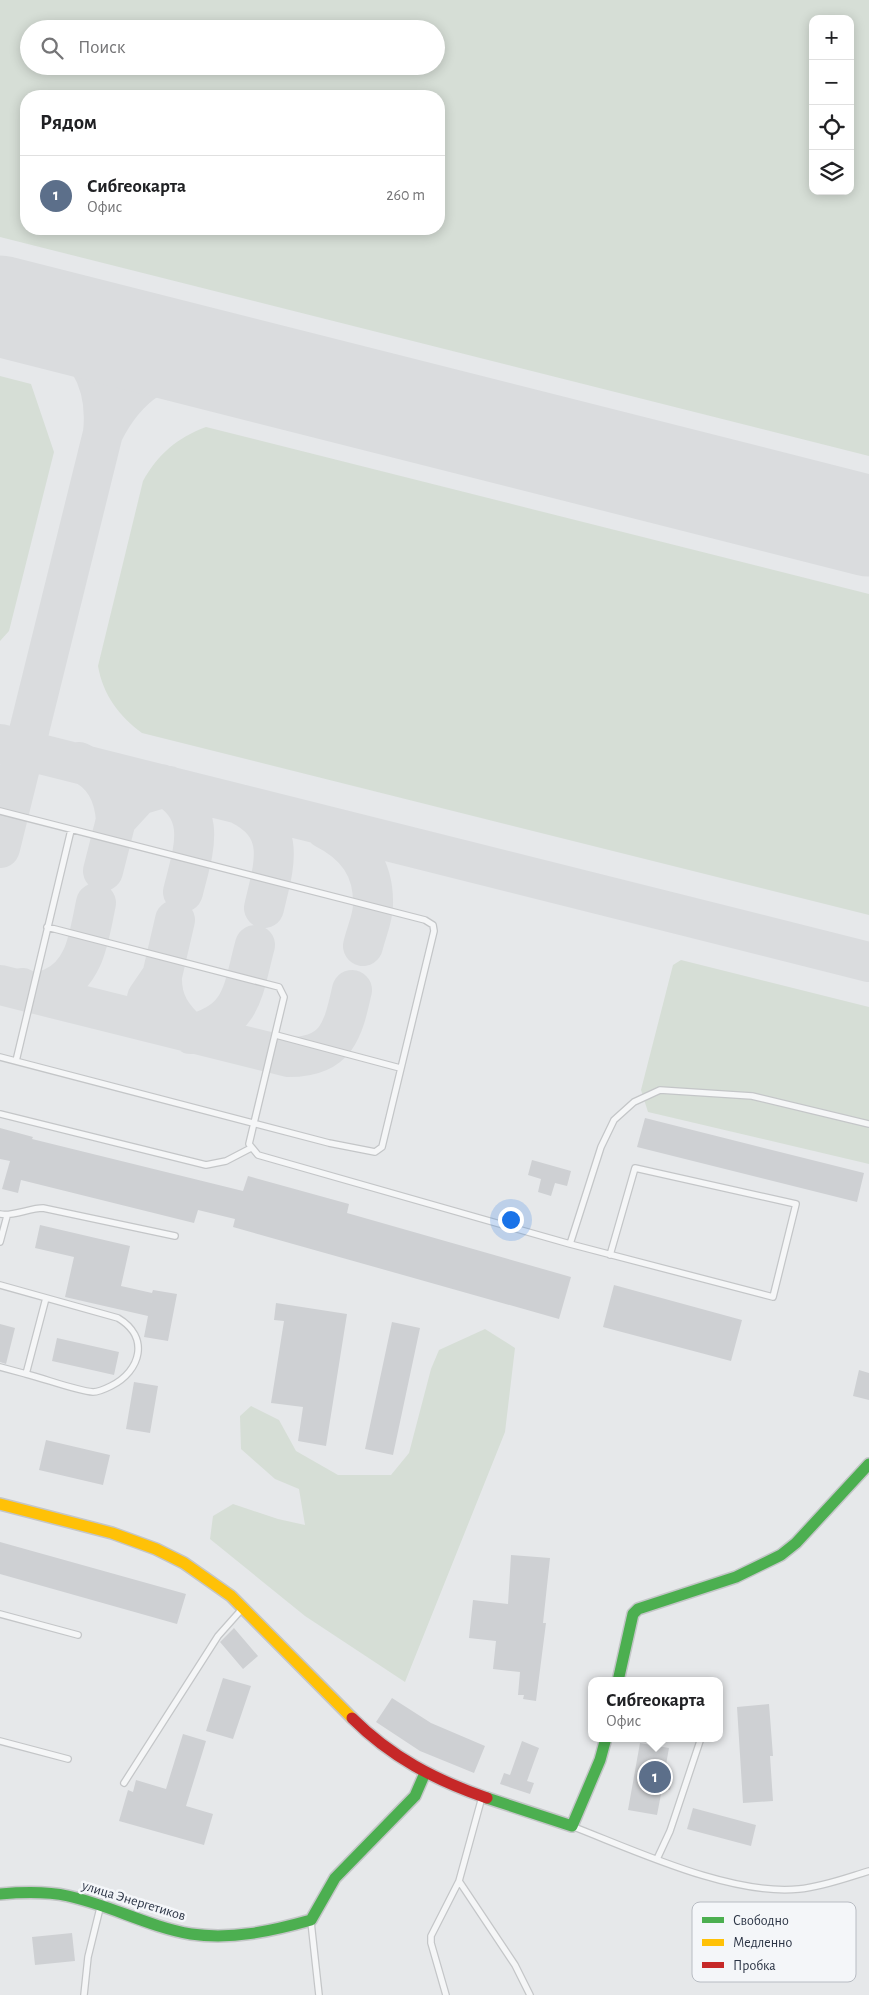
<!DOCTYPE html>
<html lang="ru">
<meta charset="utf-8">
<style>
:root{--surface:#fff;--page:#f6f6f6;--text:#202124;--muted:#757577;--line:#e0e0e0;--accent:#d93025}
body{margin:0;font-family:"Alegreya Sans",sans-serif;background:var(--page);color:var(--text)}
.controls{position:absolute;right:15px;top:15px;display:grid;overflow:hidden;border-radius:10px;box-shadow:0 2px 12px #0003}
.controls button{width:45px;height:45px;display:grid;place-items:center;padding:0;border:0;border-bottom:1px solid var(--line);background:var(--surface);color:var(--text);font:25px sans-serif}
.you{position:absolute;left:510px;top:1219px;width:18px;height:18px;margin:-12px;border:4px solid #fff;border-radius:50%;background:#1a73e8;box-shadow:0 0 0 8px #1a73e833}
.badge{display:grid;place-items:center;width:32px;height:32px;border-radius:50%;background:var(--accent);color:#fff;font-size:16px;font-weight:700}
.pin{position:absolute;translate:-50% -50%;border:2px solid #fff;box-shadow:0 1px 5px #0006}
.popup{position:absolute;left:588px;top:1677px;width:135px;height:65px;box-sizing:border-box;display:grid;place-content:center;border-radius:10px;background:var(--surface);filter:drop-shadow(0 1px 4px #0005);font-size:16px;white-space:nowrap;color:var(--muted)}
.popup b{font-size:19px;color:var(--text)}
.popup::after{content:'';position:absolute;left:50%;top:100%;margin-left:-10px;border:10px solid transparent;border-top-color:var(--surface)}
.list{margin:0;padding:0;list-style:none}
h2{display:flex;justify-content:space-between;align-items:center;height:65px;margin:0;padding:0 20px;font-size:21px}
h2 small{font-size:16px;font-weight:400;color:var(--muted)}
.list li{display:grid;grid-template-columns:32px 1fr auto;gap:15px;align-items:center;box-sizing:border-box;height:80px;padding:0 20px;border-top:1px solid var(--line)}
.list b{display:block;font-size:19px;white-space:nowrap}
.list p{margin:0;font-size:16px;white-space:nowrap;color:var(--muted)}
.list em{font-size:16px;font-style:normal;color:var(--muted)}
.icon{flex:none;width:28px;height:28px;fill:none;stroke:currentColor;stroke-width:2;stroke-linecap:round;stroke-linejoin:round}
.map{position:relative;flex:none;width:869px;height:1995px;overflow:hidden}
.search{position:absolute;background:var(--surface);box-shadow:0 2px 12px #0003;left:20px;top:20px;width:425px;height:55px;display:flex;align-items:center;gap:12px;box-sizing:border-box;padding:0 18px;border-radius:28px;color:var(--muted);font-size:19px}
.panel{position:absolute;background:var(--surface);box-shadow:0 2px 12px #0003;left:20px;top:90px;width:425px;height:145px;border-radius:20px}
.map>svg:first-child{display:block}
.green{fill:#d6ded6;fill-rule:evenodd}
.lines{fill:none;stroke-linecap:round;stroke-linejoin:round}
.taxiway{stroke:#dadcde;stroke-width:40}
.runway{stroke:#dadcde;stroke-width:101}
.building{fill:#ced0d3}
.lane-casing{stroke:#c4c6c8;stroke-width:8}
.fast-casing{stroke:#c4c6c8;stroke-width:14}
.slow-casing{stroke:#c4c6c8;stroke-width:14}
.jam-casing{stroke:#c4c6c8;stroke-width:14}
.lane{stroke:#f5f6f7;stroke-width:5.5}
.fast{stroke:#4caf50;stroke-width:11}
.slow{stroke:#ffc107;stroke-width:11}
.jam{stroke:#c62828;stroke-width:11}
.labels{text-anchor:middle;stroke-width:5;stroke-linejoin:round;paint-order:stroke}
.street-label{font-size:14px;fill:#2b3445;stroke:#f4f6f9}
.key{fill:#f4f6f9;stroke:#b8bcc3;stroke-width:1}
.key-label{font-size:14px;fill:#2b3445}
</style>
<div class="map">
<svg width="869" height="1995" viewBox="0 0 869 1995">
<rect width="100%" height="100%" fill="#e6e8ea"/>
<path class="green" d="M0,0h869v456l-869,-219zM813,19h37v172h-37zM29,29h407v37h-407zM26,96h413v133h-413z
M0,376l31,8 23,68 -45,179 -9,10z
M206,427l663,167v321l-727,-182c-23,-17 -39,-38 -44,-67l45,-185c15,-27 34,-43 63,-54z
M681,960l188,47v157l-221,-52 -7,-22 32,-125z
M485,1329l30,19 -10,84 -100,250 -100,-66 -95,-77 3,-23 20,-12 45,15 27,6 -6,-36 -24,-10 -34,-30 -1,-33 11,-10 28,14 17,31 42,24h53l18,-22 22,-84 8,-19z"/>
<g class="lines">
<path class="taxiway" d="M103,433c24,-48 59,-72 113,-72
M0,744l869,218
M79,762c25,11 35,32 37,58l23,-25 30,-9
M161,784c48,27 33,64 22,108
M239,804c49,24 35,61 25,104
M324,828c32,16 50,40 49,77 0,13 -7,28 -10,41
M0,848l103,-415c6,-56 -20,-92 -69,-118
M103,871l13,-51
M162,976c-1,26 10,41 29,58 53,-12 52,-45 64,-89
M0,985l289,72c48,0 54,-27 63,-67
M22,988c11,6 18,5 30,0 34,-14 37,-53 44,-85
M147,998l15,-22 13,-56"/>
<path class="runway" d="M0,306l869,220"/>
</g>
<path class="building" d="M645,1118l219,55 -7,29 -220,-55z
M0,1128l33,9 -1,2 211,52 5,-15 101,28 -2,9 224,64 -12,42 -326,-92 2,-8 -37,-9 -4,13 -173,-43 -3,13 -16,-4 8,-28 -10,-2z
M532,1160l39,11 -4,15 -12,-3 -4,13 -13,-4 3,-13 -13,-4z
M40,1225l90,21 -9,40 31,7 1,-3 24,4 -9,47 -24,-4 4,-21 -83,-19 9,-40 -39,-9z
M614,1285l128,35 -11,41 -128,-34z
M276,1303l71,11 -21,132 -28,-5 5,-34 -32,-4 13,-82 -10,-1z
M392,1322l28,6 -27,127 -28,-6z
M0,1324l15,4 -9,36 -6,-2z
M57,1338l62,14 -5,23 -62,-14z
M859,1370l10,3v27l-16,-4z
M134,1382l24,4 -8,47 -24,-4z
M46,1440l64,15 -7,30 -64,-15z
M0,1542l186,52 -9,30 -177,-50z
M511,1555l39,3 -7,65h3l-10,78 -13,-2 1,-4h-6l2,-23 -27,-3 3,-28 -27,-3 4,-38 35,4z
M234,1628l24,28 -15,13 -23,-27z
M223,1678l28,8 -18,53 -27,-8z
M392,1698l39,25 54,23 -11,27 -54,-22 -44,-29z
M769,1704l4,52h-3l3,45 -30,2 -6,-96z
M183,1734l23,7 -20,65 27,8 -9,31 -85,-24 9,-31 5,2 3,-12 30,9z
M522,1741l17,7 -12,33 7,2 -4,11 -30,-10 4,-11 6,2z
M640,1743l29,5 -5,28 9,1 -3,13 -8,-1 -5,26 -29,-5z
M693,1808l63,17 -5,21 -64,-17z
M72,1933l3,28 -40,4 -3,-28z"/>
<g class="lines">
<defs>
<path id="lane" d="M0,811l425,109 8,5 1,6 -52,216 -7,5 -46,-9 -329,-86
M47,927l232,60 5,10 -35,147 9,11 312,89
M276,1035l124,33
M16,1061l55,-231
M0,1114l206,51 20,-4 25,-13
M0,1214c11,3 30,-6 43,-6l132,28
M0,1242l7,-26
M610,1255l25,-87 161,36 -23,93 -203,-53 31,-97 13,-27 20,-18 26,-12 92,6 117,28
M0,1285l118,33c32,19 23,53 -7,68 -6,3 -12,6 -18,6 -16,-1 -50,-14 -67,-18l20,-76
M0,1367l26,7
M0,1614l78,21
M0,1741l68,18
M124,1783l94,-147 24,-27
M482,1797l-23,84 56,84 15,30
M574,1827c62,24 158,69 225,62 23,-2 47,-11 70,-18
M657,1859l13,-28 31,-93
M311,1922l8,73
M84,1995l4,-38 12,-49
M446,1995l-15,-52v-7l28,-55"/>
<path id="fast" d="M618,1681l15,-67 5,-5 98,-32 45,-22 15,-12 73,-79
M487,1798l85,28 28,-66 6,-22
M0,1894c23,-2 45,-3 68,2 42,9 81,31 123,38 41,6 81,-3 120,-14l24,-42 80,-82 10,-23"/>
<path id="slow" d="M0,1504l112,29 44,16 28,14 47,33 121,122"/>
<path id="jam" d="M352,1718c39,39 83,62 135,80"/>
</defs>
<use href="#lane" class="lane-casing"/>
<use href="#fast" class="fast-casing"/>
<use href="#slow" class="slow-casing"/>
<use href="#jam" class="jam-casing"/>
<use href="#lane" class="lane"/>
<use href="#fast" class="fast"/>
<use href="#slow" class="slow"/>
<use href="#jam" class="jam"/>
</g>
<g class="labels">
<g class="street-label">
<text transform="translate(134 1900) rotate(17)" y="5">улица Энергетиков</text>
</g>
</g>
<rect x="692" y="1902" width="164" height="80" rx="8" class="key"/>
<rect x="702" y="1917" width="22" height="6" fill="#4caf50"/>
<rect x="702" y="1939" width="22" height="7" fill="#ffc107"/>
<rect x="702" y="1962" width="22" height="6" fill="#c62828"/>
<g class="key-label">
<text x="733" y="1925">Свободно</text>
<text x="733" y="1947">Медленно</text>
<text x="733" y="1970">Пробка</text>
</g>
</svg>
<div class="controls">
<button>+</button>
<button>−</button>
<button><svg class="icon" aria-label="locate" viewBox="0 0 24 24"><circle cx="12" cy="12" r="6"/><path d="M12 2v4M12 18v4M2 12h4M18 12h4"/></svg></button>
<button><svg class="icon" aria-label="layers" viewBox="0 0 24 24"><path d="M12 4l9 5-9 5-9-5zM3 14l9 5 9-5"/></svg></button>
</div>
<div class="you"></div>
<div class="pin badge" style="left:655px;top:1777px;background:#5c6f8a">1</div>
<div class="popup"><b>Сибгеокарта</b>Офис</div>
<div class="search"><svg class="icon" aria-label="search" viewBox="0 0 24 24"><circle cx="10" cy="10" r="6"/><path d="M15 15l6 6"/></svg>Поиск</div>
<section class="panel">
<h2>Рядом<small></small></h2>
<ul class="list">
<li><span class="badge" style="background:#5c6f8a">1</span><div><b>Сибгеокарта</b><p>Офис</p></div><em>260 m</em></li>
</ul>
</section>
</div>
